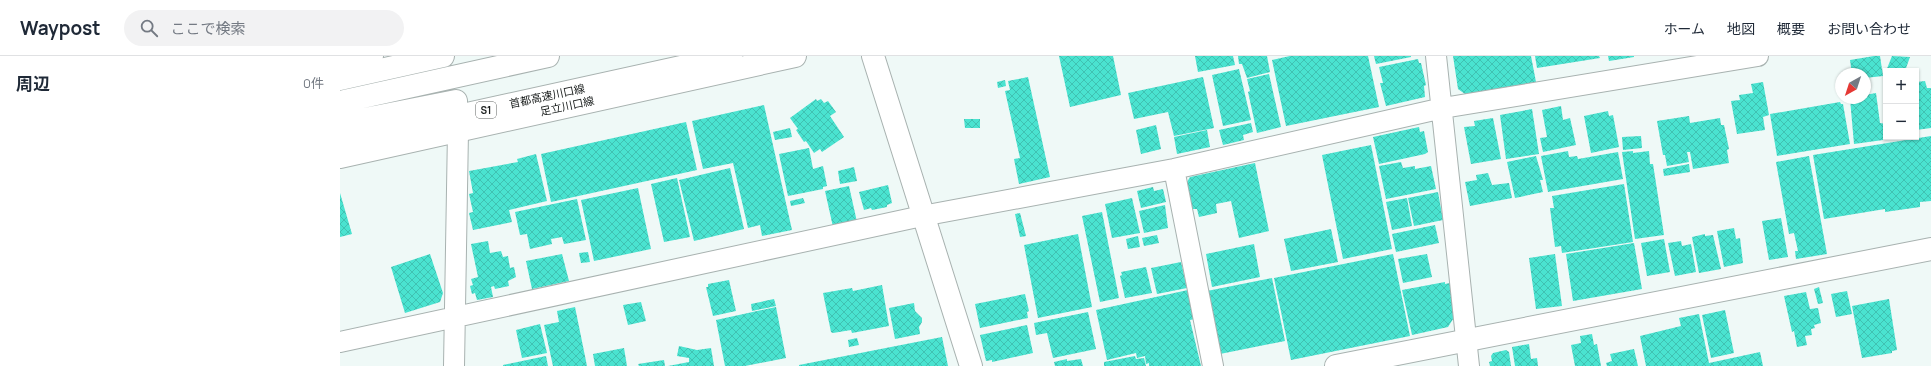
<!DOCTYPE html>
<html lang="ja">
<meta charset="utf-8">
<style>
:root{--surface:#fff;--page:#f2f2f3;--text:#1f2937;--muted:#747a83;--line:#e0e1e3}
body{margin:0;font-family:Manrope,"Noto Sans JP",sans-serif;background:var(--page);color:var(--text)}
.controls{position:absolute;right:12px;top:12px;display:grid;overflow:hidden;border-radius:0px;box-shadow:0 1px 3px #0004}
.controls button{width:36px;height:36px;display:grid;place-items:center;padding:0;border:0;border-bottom:1px solid var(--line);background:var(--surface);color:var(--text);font:20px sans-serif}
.compass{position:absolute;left:1495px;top:12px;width:36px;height:36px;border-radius:50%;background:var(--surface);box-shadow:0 1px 3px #0004;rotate:219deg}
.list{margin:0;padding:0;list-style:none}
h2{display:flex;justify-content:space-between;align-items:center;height:52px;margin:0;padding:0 16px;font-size:17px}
h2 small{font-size:13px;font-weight:400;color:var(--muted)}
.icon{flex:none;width:22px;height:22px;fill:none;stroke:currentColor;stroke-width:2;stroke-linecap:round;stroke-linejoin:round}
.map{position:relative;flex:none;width:1591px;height:310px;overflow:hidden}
header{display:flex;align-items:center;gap:24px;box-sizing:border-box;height:56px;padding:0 20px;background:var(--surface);border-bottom:1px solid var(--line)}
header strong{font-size:19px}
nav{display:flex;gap:22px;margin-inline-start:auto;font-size:14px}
.search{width:280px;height:36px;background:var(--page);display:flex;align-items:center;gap:10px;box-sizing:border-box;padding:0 14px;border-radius:22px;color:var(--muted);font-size:15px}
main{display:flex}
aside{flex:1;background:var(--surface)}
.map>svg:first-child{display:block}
.building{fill:url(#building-cross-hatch)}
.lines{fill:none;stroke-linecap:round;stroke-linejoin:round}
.street-casing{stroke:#a8b2b0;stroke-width:22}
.secondary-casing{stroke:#a8b2b0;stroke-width:24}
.highway-casing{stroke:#a8b2b0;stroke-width:24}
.street{stroke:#fff;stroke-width:20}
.secondary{stroke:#fff;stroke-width:22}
.highway{stroke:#fff;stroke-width:22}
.labels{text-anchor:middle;stroke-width:4;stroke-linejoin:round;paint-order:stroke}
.shield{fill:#fff;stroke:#5d605f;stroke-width:1}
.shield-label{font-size:10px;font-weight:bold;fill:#181c1b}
.street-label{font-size:11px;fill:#181c1b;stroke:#fff}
</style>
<header>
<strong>Waypost</strong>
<div class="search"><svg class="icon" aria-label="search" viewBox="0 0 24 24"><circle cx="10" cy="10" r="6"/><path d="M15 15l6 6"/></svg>ここで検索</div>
<nav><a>ホーム</a><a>地図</a><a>概要</a><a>お問い合わせ</a></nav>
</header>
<main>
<aside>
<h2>周辺<small>0件</small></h2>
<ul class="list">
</ul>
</aside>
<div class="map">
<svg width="1591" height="310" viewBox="0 0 1591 310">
<defs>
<pattern id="building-cross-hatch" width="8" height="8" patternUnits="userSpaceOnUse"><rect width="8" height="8" fill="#4ae3d0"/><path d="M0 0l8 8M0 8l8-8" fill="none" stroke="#40c2b2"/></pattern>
</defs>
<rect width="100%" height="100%" fill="#eff9f7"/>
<path class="building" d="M719,0h54l8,39 -51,12z
M855,0h38l2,9 -37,7z
M898,0h29l3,16 -23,6 -5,-14h-3z
M950,0h78l11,51 -93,19 -14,-66z
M1034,0h37v1l-35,7z
M1113,0h78l5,26 -71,12 -7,-5z
M1195,0h64l1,2 -63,10z
M1268,0h26v1l-25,4z
M1534,0h6l3,20 -18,2v-4h-13l-2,-14z
M1552,0l18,1 -5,14h-19z
M1078,3l1,4h2l5,22 -2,1 1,11 -39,9 -6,-23h3l-4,-16z
M899,13l12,51 -28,6 -11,-51z
M929,18l12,53 -24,6 -9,-41 2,-1 -3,-12z
M688,21l22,100 -31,7 -5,-25 6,-1 -15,-67 5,-1 -2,-9z
M863,21l11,51 -40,8 -6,-24 -34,7 -6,-26z
M665,24l1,6 -8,2 -1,-6z
M1585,25l2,7h4v40l-15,2v-48z
M1423,26l6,33 -6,2 2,13 -28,4 -6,-33 9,-1 -1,-5 14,-2 -2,-9z
M1536,37l4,30 6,1v14h-3v2l-29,4 -4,-45 15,-1v-3z
M476,43l1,2 4,-2 3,4 4,-2 8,11 -6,4 14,21 -22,15 -2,-3 -6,4 -8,-12 -2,1 -8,-12 2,-1 -8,-11z
M1500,46l1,2h2l7,40 -73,12 -7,-42z
M424,49l28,125 -30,6 -2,-11 -12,3 -15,-65 -30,6 -11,-48z
M1221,50l2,14 7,-2 6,27 -33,7 -3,-14 7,-1 -5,-27z
M1192,53l7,45 -33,5 -6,-44z
M1268,55l1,5 4,-1 6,32 -28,6 -7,-37z
M1349,60l1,7 30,-5 1,7h3l5,24 -2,1 2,13 -36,6 -3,-17h-3l2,10 -22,4 -2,-11h-2l-6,-34z
M1153,62l8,41 -30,5 -7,-37 11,-1 -1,-5z
M624,63h16v9h-15z
M346,66l11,48 -146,32 -10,-48z
M911,67l2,9 -10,3 1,5 -21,5 -4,-15z
M816,69l5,24 -20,5 -5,-24z
M1079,71l1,5 4,-1 4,21 -3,2 -46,10 -6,-27z
M450,72l2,9 -17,3 -2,-8z
M867,74l3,17 -33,7 -3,-17z
M1301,80l1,12 -19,2 -1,-13z
M1591,80v65l-11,1v5l-35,5v-3l-61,10 -11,-64z
M1031,89l21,104 -49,10 -21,-104z
M469,92l4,21 10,-3 4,20 -4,1v2l-35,7 -9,-42z
M1228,95l1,6 8,-1 1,3 40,-7 5,27 -75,13 -7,-36z
M1293,95v2l16,-2 1,13h3l11,71 -29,4 -13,-87z
M196,98l11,47 -38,9 3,12 -39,8 -4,-17 4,-1 -4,-18 4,-1 -4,-22 49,-9 -1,-3z
M1196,100l7,24h-3l3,12 -28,6 -8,-36z
M1469,100l18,98 -31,5 -1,-8h3l-4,-18 -5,1 -13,-72z
M1061,106l2,6 12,-2v3l16,-3 5,23 -50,10 -7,-33z
M915,107l14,68 -30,7 -8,-37 -15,3 1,9 -18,4 -2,-8h-5l-5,-27 3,-5z
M1349,108l1,8 -26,4 -1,-7z
M514,111l3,14 -17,3 -2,-13z
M390,112l14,61 -50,12 -15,-61z
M1148,117l4,12 17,-2 3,15 -42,8 -5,-24 12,-2 -1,-5z
M337,122l13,59 -26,5 -13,-58z
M1284,128l9,58 -71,11 -1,-7 -6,1 -5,-39h4l-2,-12z
M548,129l4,18 -5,2v2l-15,3 -1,-2 -7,2 -5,-18z
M509,130l8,36 -24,5 -8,-36z
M813,131l1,4 9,-2 3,13 -25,6 -4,-17z
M298,132l13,61 -57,12 -13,-61z
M1098,136l5,28 -29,6 -6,-28z
M0,137l12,41 -12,3z
M463,142l2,5 -14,3 -1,-5z
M792,142l8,35 -28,5 -7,-34z
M1067,142l5,28 -20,4 -6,-28z
M237,143l9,41 -22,4 -2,-7 -11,2 1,5 -22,5 -3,-15 -7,1 -5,-23z
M825,149l3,23 -24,5 -5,-22z
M762,156l17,86 -19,4 -18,-86z
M680,157l6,23 -6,1 -5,-23z
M1441,162l7,39 -19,3 -7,-39z
M1095,169l4,18 -43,9 -4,-18z
M1394,172l2,11 4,-1 3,25 -19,4 -7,-36z
M991,173l7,33 -47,9 -7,-32z
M738,178l14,73 -54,11 -14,-73z
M1365,178v2l8,-1 8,34 -22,4 -7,-36z
M817,179l2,8 -15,3 -2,-8z
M798,180l2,11 -12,2 -2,-10z
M1324,183l6,33 -23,4 -6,-33z
M148,185l2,12 11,-2 2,6 5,-1 2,12 4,-1 2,10 -8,4 1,5 -14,3 -1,-3 -3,1 2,10 -16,3 -2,-7 -3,1 -2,-8 3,-1 -2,-6 7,-2 -7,-33z
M1341,185l1,5 9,-2 5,28 -21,4 -7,-33z
M1294,187l8,46 -69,12 -7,-47z
M914,188l6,33 -48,10 -6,-33z
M248,196l2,10 -9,1 -2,-10z
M90,198l13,39 -3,9 -35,11 -14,-46z
M222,198l7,27 -37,8 -6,-28z
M1053,198l17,82 -119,24 -17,-82z
M1087,198l5,23 -29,6 -5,-24z
M1215,198l7,52 -26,3 -7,-51z
M841,206l6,26 -30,6 -6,-26z
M806,211l6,26 -27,5 -5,-22 2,-1 -1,-3z
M932,222l13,63 -65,13 -13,-63z
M389,224l7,31 -23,5 -7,-29h2v-3z
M1105,226v2l5,-1 5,33 -7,11 -36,8 -10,-45z
M542,229l7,41 -37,7 -1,-3 -18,3 -2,-1 -8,-39 29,-5 1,3z
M1479,231l4,16 -5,1 -4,-15z
M848,234l7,29 -5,1 11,46h-52v-3l-3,1 -1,-8 -8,2 -1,-5 -29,7 -11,-50z
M1507,235l5,23 -16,3 -5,-23z
M1466,236l4,17 8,-1 3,15 -7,2 1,3 -4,1 1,6 -7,1 2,9 -10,2 -3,-16 -2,1 -8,-36z
M685,238l4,17 -2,1 1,6 -48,10 -5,-24z
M434,243l2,7 -24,5 -1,-7z
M1549,243l8,51 -5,1v2l-30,5 -10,-52z
M301,246l5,19 -18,4 -5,-20z
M574,247l1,8 7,7v4l-3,5 1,7 -25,5 -6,-31z
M235,251l12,59h-34l-9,-41 15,-3 -2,-11z
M436,251l10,51 -41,8h-20l-9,-46z
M1385,254l9,43 -23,5 -9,-43z
M748,256l8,37 -43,9 -6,-25 -11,2 -2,-12z
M1359,258l10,49 51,-11 3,14h-117l-6,-30 41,-10 -2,-8z
M200,268l7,29 -25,5 -6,-28z
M687,269l6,28 -41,9v-2l-6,1 -6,-26z
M1252,278l2,11 3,-1 4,22h-26l-4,-21 10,-2 -1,-7z
M602,281l6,29h-149v-1z
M517,282l2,7 -10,2 -1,-7z
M1189,288l2,15 6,-1 1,8h-23l-3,-19z
M339,290l18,4 14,-2 3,18h-46l21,-4v-4l-12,-2z
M284,292l3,18h-32l-2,-12z
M1294,293l4,17h-31l-1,-3 6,-2 -2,-7z
M1166,294l3,2 2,14h-21l-1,-4 3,-1 -1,-5 2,-3z
M206,300l2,10h-45v-1z
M795,300l1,3 8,-1 2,8h-42v-4z
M727,303v2l14,-2 2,7h-28l-1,-4z
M324,304l1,6h-26l-1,-2z"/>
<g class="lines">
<defs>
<path id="street" d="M1096,0l33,310
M834,113l39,197
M0,286l582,-126 252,-47 269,-61 315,-52
M114,310l4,-235"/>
<path id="secondary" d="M533,0l98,310
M0,7l32,-7
M0,101l455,-101
M996,310l595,-117"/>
<path id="highway" d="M0,23l103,-23
M0,46l208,-46
M0,68l116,-23
M0,86l391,-86"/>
</defs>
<use href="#street" class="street-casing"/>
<use href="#secondary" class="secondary-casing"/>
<use href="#highway" class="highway-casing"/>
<use href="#street" class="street"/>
<use href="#secondary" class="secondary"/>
<use href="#highway" class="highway"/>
</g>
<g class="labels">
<rect class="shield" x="136" y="46" width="20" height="16" rx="3"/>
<g class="shield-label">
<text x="146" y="58">S1</text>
</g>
<g class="street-label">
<text transform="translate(207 40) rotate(-12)" y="4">首都高速川口線</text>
<text transform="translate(227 50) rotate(-12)" y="4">足立川口線</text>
</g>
</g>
</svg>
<div class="controls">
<button>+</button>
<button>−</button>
</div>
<svg class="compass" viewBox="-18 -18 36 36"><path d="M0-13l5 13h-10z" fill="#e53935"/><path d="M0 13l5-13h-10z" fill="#747a83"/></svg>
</div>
</main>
